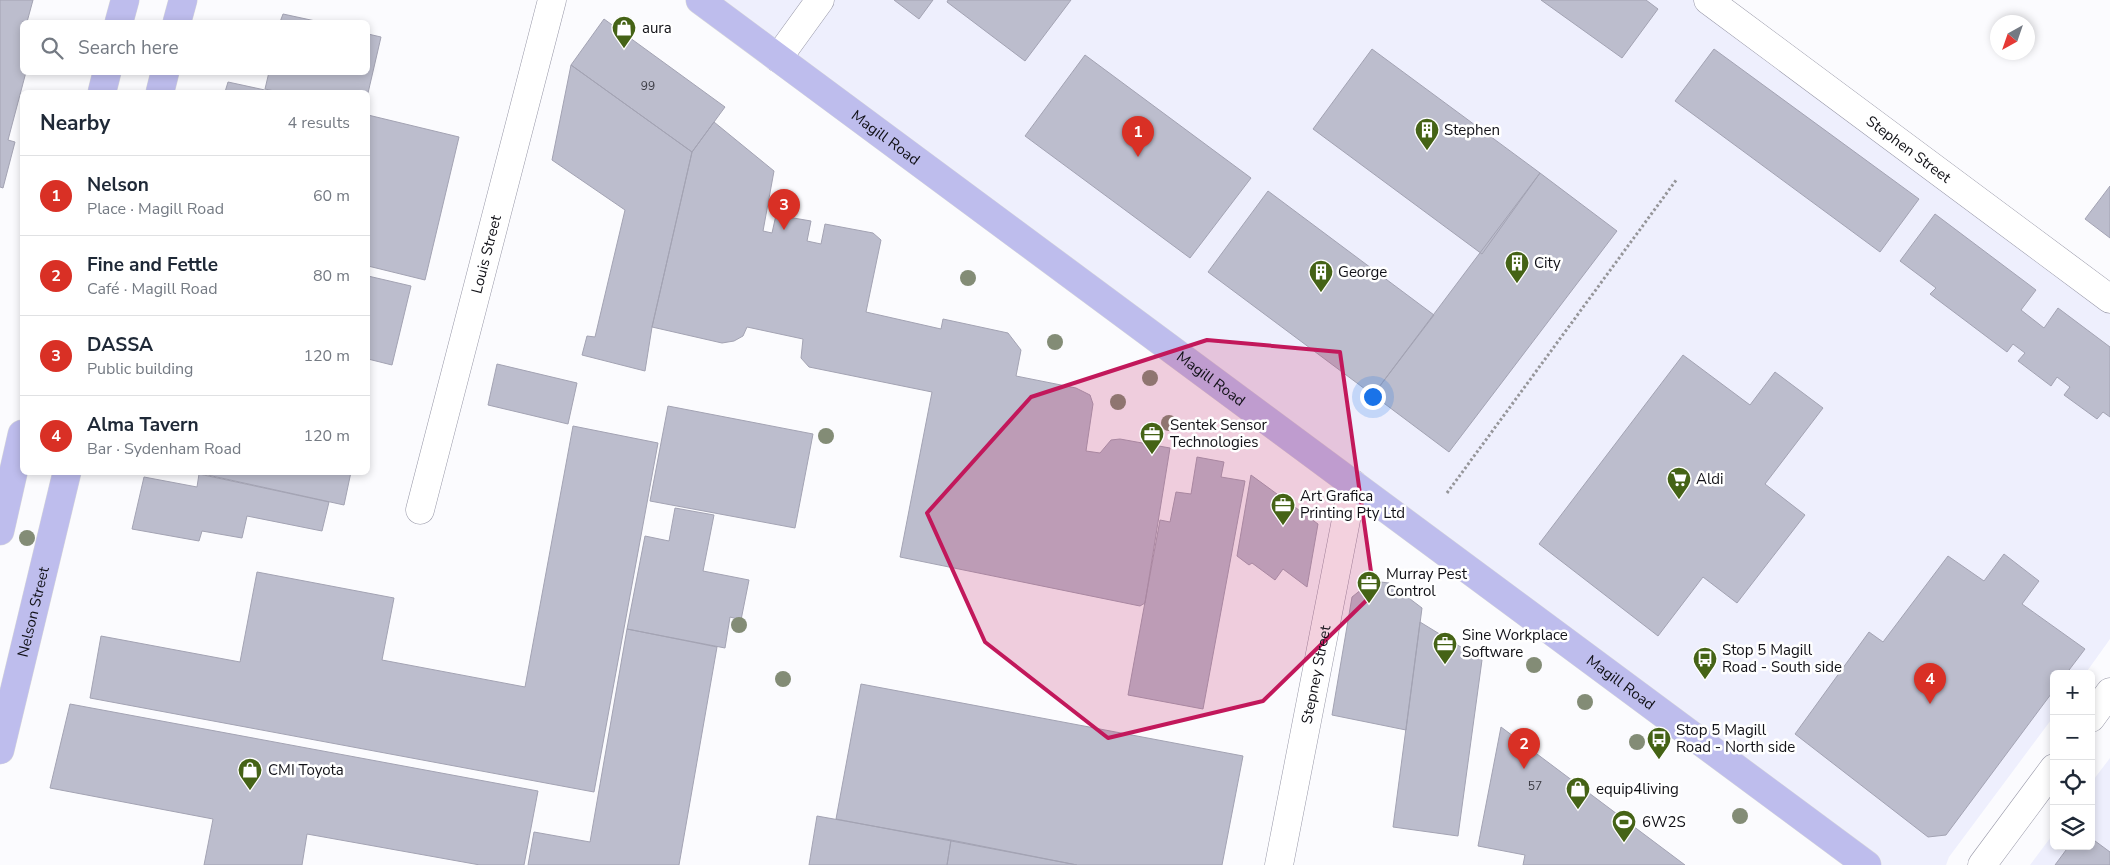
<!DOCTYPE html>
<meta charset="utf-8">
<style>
:root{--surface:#fff;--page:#f6f6f7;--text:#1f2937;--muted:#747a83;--line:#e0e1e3;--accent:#d93025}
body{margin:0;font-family:"Nunito Sans",sans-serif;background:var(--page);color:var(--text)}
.controls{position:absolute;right:15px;bottom:15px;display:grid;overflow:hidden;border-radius:8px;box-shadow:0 2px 8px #0003}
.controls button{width:45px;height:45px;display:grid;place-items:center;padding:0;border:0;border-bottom:1px solid var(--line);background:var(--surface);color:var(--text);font:25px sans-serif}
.compass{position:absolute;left:1990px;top:15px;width:45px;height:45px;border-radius:50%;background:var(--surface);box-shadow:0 2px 8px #0003;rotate:220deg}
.you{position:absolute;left:1372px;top:396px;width:18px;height:18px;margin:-12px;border:4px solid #fff;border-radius:50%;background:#1a73e8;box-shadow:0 0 0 8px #1a73e833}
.badge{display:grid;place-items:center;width:32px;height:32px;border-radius:50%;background:var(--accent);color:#fff;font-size:16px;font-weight:700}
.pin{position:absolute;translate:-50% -41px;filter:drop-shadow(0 1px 2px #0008)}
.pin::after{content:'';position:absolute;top:26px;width:18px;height:15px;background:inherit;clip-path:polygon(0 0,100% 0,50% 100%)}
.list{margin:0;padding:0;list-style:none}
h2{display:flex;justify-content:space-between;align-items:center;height:65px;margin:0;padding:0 20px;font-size:21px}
h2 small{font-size:16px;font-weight:400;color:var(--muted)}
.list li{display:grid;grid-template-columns:32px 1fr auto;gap:15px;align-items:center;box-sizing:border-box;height:80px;padding:0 20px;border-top:1px solid var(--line)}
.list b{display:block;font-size:19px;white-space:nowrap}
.list p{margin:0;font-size:16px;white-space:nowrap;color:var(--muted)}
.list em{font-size:16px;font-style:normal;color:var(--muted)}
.icon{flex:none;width:28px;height:28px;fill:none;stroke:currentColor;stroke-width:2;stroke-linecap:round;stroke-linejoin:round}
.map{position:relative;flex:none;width:2110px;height:865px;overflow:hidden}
.search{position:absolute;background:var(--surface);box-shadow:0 2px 8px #0003;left:20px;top:20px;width:350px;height:55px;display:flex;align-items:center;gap:12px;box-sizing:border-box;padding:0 18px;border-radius:8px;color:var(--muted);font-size:19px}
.panel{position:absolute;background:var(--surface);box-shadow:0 2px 8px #0003;left:20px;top:90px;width:350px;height:385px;border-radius:8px}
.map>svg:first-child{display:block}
.built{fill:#eeeffd}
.building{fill:#bcbdcd;stroke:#a3a3b3}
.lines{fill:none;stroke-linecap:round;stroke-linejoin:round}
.minor-casing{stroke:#9797a7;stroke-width:29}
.major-casing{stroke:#d9d9da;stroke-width:29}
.path{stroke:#959599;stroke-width:3;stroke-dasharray:2.5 2.5;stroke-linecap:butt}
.minor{stroke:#fff;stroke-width:28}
.major{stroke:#bebded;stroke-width:28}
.tree{fill:#838c76}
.marked{fill:#c2185b;fill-opacity:0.2;stroke:#c2185b;stroke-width:4;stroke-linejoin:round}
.labels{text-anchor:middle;stroke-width:5;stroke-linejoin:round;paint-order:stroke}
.number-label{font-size:12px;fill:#3c3c44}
.poi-label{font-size:15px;fill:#111117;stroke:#fff;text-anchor:start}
.street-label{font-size:15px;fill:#111117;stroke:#fff}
</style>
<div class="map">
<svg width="2110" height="865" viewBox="0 0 2110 865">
<rect width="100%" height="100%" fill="#fbfbfe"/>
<path class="built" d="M700,0h1008l402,299v340l-25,35h-31v42l-105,141 -3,8h-79z
M2110,758v107h-80l24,-32v13h37v-63z"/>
<path class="building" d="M0,0h33l-6,22h-5v50h4l-18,68 7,2 -12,46 -3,-1z
M894,0h39l-14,19z
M948,0h123l-46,61 -78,-59z
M1541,0h105l12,9 -36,49z
M283,14l37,8h-40z
M604,19l121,88 -33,45 -121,-87z
M368,34l13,3 -13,56 -89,-1 -14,-3 4,-17h99z
M1372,49l168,124 -58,81 -169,-125z
M1714,49l205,150 -39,53 -205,-151z
M1085,55l166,123 -61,80 -165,-122z
M571,65l121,87 -40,175 -7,44 -63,-16 5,-19 8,1 30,-127 -73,-50z
M228,82l46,10h-49z
M368,115l91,22 -34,143 -57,-14z
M714,122l60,49 -11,60 9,2 4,-18 35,6 -4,20 14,3 4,-20 48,9 8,7 -15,72 75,17 2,-10 65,14 13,17 -5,26 60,12 14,7 3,9 -7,47 14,2 11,-13 9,-1 50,9 -25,155 -5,3 -240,-49 32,-165 -123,-25 -8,-9 2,-19 -56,-12 -4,9 -9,5 -12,2 -70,-16 40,-175z
M1540,173l77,58 -168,221 -76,-57z
M2110,186v52l-25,-19z
M1268,191l166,124 -61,80 -165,-123z
M1935,214l101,76 -15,20 23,18 14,-20 52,39v70l-7,-5 -6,7 -33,-24 6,-8 -13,-10 -6,9 -33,-25 7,-8 -12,-9 -6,8 -77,-58 6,-6 -36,-27z
M368,276l43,10 -19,79 -24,-6z
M1683,355l67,50 25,-33 48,36 -58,76 40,31 -68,88 -34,-26 -45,59 -119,-92z
M497,364l80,19 -9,41 -80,-19z
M668,406l145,28 -18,94 -145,-27z
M573,426l85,17 -64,349 -504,-94 11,-62 139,26 17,-90 137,26 -12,62 143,27z
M1197,457l27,5 -3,15 24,4 -42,228 -75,-14 32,-175 10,2 6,-30 15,2z
M194,472h157l-7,33z
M199,474l130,28 -7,29 -75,-15 -5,22 -40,-7 -3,10 -67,-12 12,-52 53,10z
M1251,475l67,49 -11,63 -24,-18 -8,11 -23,-17 -3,2 -12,-9z
M675,508l39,7 -11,56 46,9 -8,40 -11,-3 -5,31 -98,-19 18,-93 24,5z
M2004,554l35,27 -17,23 63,45 -19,25h-12v16l-108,145 -18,2 -133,-103 74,-102 14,10 65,-86 36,25z
M1372,581l17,2 33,25 -16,122 -74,-15 20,-118z
M1420,622l62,38 -24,176 -65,-9z
M627,629l90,18 -38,218h-151l6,-33 56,10z
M861,684l382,72 -21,109h-145l-241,-46z
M70,704l468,87 -14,74h-44l-173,-31 -5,31h-98l9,-46 -163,-31z
M1501,727l184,138h-162l2,-10 -47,-9z
M817,816l134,24 -4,25h-138z
M2091,838l19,14v13h-55l14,-19h22z
M951,840l126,25h-130z"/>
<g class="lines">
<defs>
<g id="minor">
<path id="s1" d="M1708,0l402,299"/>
<path d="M778,58l42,-58"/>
<path id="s2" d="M420,510l132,-510"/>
<path d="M2091,718l19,-26"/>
<path id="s3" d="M1279,865l74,-381"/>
<path d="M1982,865l72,-97"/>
</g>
<g id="major">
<path id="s4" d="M700,0l1167,865"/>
<path d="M119,22l6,-22"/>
<path d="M177,22l6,-22"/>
<path d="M102,92l5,-20"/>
<path d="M160,92l5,-20"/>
<path d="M0,531l22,-97"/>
<path id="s5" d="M0,750l67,-278"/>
</g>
</defs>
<use href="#minor" class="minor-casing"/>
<use href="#major" class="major-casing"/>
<path class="path" d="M1447,493l230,-314"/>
<use href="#minor" class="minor"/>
<use href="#major" class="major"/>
</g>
<g class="tree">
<circle cx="968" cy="278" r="8"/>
<circle cx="1055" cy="342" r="8"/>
<circle cx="1150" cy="378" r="8"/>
<circle cx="1118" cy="402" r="8"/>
<circle cx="1169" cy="423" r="8"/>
<circle cx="826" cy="436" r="8"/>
<circle cx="27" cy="538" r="8"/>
<circle cx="739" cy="625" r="8"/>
<circle cx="1534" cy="665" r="8"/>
<circle cx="783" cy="679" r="8"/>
<circle cx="1585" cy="702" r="8"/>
<circle cx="1637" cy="742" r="8"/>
<circle cx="1740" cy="816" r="8"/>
</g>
<path class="marked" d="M1207,340l133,12 34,241 -111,108 -155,37 -123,-96 -58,-129 104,-116z"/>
<defs>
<symbol id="shop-pin" viewBox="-11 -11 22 30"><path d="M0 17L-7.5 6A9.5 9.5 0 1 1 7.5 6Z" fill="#456316" stroke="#fff"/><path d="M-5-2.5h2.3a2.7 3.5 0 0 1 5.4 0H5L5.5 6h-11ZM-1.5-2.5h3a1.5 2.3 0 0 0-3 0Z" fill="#fff"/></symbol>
<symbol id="building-pin" viewBox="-11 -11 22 30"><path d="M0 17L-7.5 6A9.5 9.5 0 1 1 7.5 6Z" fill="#456316" stroke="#fff"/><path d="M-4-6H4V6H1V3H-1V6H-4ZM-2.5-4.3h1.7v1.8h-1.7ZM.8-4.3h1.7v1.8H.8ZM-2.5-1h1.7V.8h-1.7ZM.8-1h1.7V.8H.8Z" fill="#fff"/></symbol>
<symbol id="office-pin" viewBox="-11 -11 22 30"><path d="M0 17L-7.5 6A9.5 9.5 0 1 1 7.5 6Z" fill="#456316" stroke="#fff"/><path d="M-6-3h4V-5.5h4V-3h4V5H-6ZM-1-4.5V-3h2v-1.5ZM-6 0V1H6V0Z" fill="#fff"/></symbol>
<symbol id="supermarket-pin" viewBox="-11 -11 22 30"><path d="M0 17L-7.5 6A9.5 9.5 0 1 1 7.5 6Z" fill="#456316" stroke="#fff"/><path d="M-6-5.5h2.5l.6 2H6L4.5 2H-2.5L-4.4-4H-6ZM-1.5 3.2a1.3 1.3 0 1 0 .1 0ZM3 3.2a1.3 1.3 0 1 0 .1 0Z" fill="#fff"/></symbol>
<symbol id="bus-pin" viewBox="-11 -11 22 30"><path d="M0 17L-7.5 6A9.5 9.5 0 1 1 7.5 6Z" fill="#456316" stroke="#fff"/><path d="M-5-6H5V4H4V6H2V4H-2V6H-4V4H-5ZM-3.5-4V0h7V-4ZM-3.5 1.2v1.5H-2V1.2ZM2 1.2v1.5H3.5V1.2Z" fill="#fff"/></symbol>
<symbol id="stadium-pin" viewBox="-11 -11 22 30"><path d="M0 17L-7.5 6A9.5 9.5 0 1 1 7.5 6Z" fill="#456316" stroke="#fff"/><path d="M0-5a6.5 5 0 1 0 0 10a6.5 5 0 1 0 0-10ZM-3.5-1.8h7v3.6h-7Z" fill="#fff"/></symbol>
</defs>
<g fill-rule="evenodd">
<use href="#shop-pin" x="610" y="14" width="28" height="38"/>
<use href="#building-pin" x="1413" y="116" width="28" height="38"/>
<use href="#building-pin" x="1503" y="249" width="28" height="38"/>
<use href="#building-pin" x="1307" y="258" width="28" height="38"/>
<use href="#office-pin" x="1138" y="420" width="28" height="38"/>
<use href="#supermarket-pin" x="1665" y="465" width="28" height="38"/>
<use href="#office-pin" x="1269" y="491" width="28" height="38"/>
<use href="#office-pin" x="1355" y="569" width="28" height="38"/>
<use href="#office-pin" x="1431" y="630" width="28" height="38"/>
<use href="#bus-pin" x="1691" y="645" width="28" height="38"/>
<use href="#bus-pin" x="1645" y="725" width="28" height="38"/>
<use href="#shop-pin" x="236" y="756" width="28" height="38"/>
<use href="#shop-pin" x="1564" y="775" width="28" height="38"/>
<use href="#stadium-pin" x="1610" y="808" width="28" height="38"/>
</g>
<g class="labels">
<g class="number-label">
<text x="648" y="90">99</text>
<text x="1535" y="790">57</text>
</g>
<g class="poi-label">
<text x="642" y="33">aura</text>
<text x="1444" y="135">Stephen</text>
<text x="1534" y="268">City</text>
<text x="1338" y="277">George</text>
<text x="1170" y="430">Sentek Sensor<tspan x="1170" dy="17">Technologies</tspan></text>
<text x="1696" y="484">Aldi</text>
<text x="1300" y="501">Art Grafica<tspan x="1300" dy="17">Printing Pty Ltd</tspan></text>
<text x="1386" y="579">Murray Pest<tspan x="1386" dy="17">Control</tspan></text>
<text x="1462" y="640">Sine Workplace<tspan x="1462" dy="17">Software</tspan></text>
<text x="1722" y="655">Stop 5 Magill<tspan x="1722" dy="17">Road - South side</tspan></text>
<text x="1676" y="735">Stop 5 Magill<tspan x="1676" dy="17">Road - North side</tspan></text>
<text x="268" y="775">CMI Toyota</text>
<text x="1596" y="794">equip4living</text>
<text x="1642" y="827">6W2S</text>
</g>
<g class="street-label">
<text dy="5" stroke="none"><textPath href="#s4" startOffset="231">Magill Road</textPath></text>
<text dy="5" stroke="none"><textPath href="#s1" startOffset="250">Stephen Street</textPath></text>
<text dy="5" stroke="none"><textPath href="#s2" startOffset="264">Louis Street</textPath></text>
<text dy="5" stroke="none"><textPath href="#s4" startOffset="636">Magill Road</textPath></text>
<text dy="5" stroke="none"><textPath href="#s5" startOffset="142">Nelson Street</textPath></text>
<text dy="5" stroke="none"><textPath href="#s3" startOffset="194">Stepney Street</textPath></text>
<text dy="5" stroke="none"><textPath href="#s4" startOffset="1146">Magill Road</textPath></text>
</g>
</g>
</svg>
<div class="controls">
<button>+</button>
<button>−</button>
<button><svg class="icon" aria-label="locate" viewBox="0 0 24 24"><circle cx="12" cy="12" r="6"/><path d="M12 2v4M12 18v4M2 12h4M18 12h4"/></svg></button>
<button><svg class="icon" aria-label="layers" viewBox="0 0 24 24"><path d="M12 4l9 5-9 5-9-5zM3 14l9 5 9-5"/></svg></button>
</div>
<svg class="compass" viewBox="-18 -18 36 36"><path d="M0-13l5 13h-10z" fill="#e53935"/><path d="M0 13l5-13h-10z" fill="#747a83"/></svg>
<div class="you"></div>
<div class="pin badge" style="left:1138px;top:157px">1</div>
<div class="pin badge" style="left:1524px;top:769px">2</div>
<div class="pin badge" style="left:784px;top:230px">3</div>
<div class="pin badge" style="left:1930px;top:704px">4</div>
<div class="search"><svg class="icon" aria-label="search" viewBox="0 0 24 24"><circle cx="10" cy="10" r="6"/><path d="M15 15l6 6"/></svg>Search here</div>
<section class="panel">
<h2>Nearby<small>4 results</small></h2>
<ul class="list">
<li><span class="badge">1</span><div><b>Nelson</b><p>Place · Magill Road</p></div><em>60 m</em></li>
<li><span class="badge">2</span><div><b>Fine and Fettle</b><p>Café · Magill Road</p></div><em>80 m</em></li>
<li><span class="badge">3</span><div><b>DASSA</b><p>Public building</p></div><em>120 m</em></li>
<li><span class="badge">4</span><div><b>Alma Tavern</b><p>Bar · Sydenham Road</p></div><em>120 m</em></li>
</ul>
</section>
</div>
